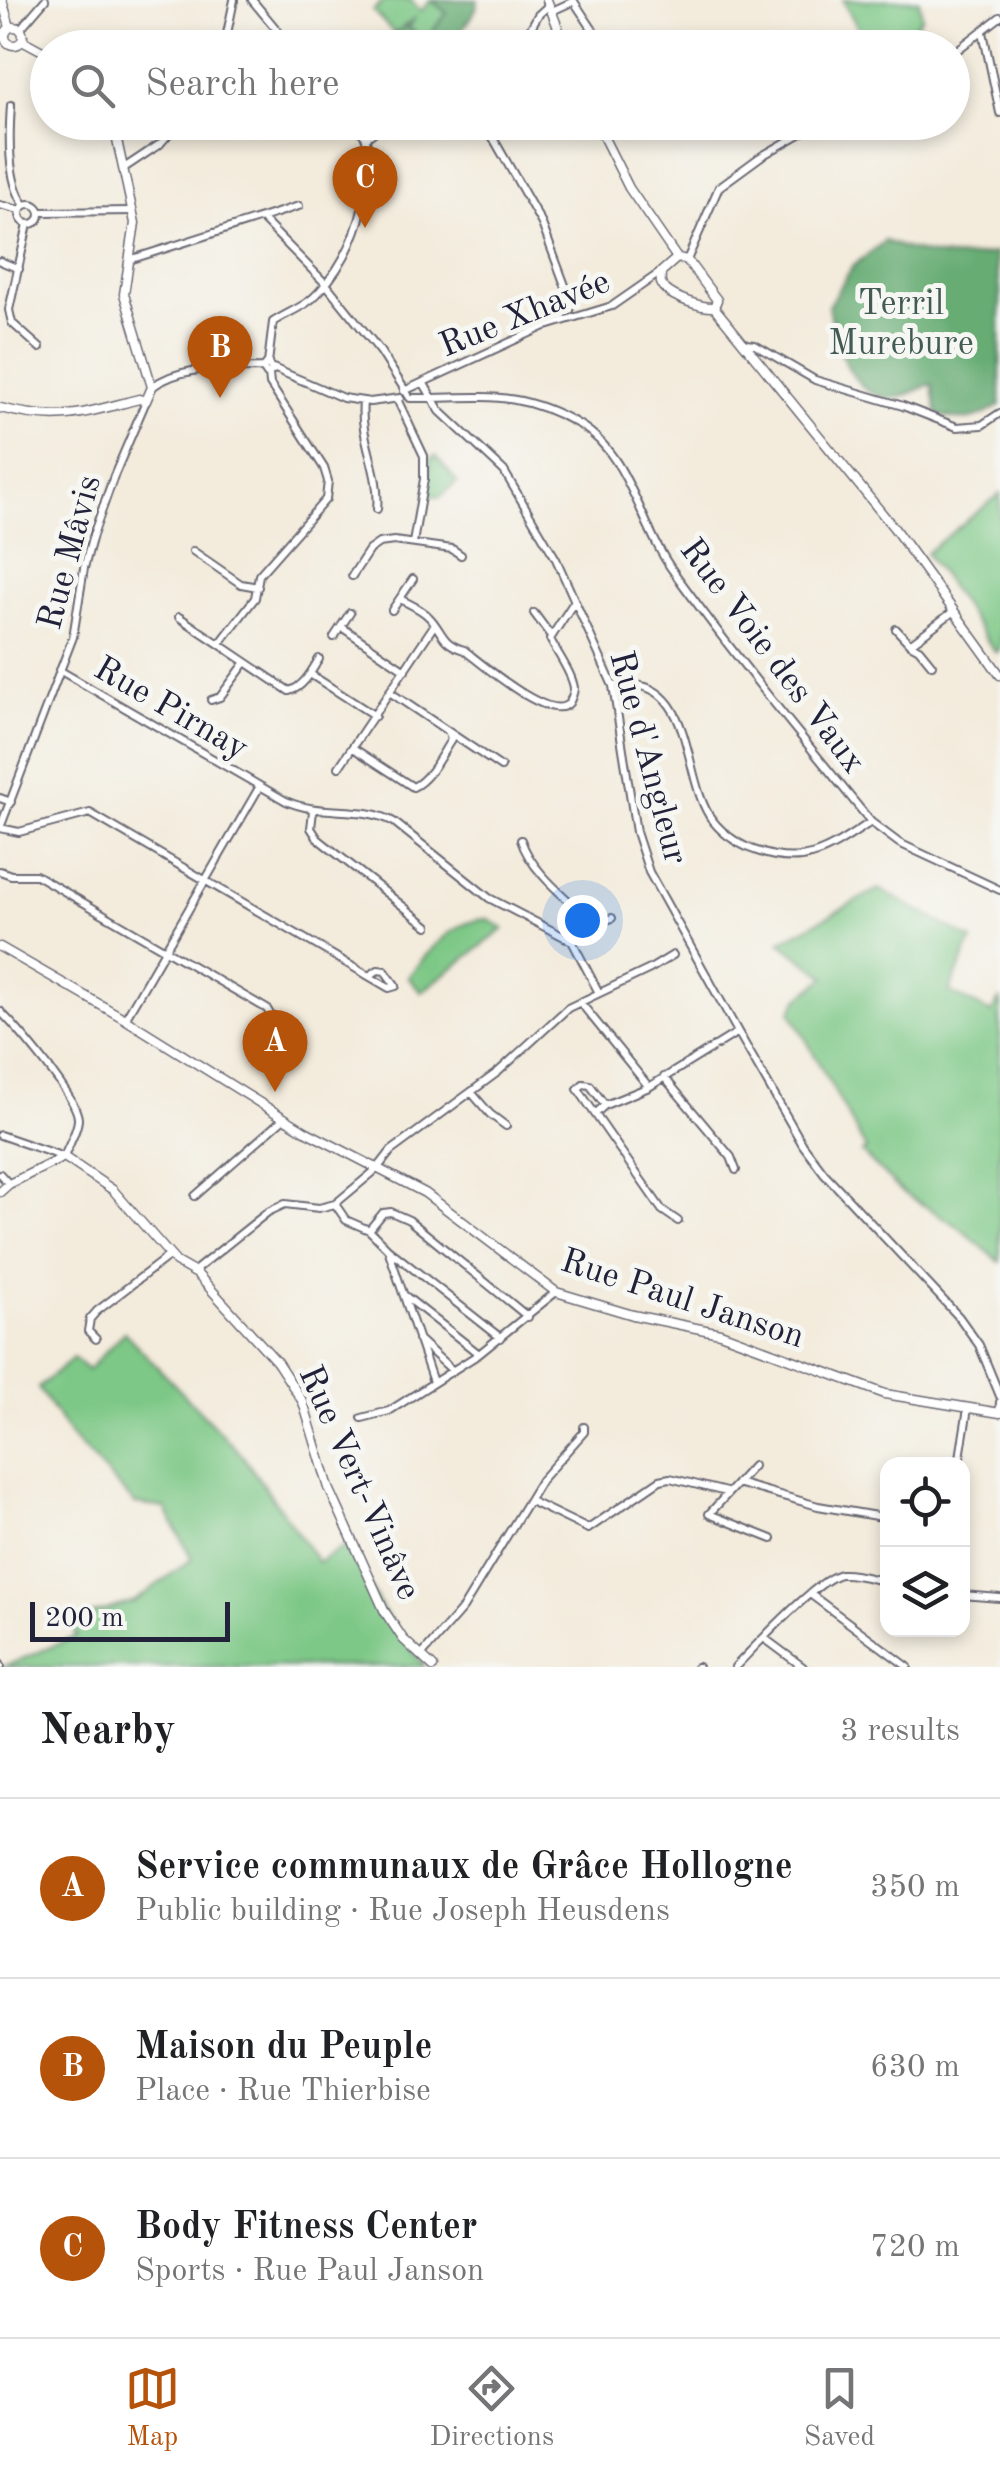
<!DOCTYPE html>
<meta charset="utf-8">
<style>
:root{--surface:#fff;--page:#f6f6f6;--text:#202124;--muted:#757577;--line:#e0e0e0;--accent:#b45309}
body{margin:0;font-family:"Old Standard TT",serif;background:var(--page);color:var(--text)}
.controls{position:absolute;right:30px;bottom:30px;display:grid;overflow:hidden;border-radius:20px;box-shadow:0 5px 15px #0003}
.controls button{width:90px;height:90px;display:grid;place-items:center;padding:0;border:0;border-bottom:2px solid var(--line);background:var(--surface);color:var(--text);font:50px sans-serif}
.scale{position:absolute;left:30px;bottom:25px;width:200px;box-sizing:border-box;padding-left:10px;border:5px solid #22223b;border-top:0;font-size:28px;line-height:35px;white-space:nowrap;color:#22223b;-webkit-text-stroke:8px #f6f6f2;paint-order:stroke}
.you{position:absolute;left:582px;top:920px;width:35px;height:35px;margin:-25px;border:8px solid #fff;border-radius:50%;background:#1a73e8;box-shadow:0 0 0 15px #1a73e833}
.badge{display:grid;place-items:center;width:65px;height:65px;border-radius:50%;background:var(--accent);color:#fff;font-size:32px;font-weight:700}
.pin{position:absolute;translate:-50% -82px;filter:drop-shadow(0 2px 5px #0008)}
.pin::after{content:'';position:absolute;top:52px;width:35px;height:30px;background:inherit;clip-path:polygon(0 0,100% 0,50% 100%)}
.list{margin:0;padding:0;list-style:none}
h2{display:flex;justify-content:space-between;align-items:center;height:130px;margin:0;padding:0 40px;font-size:42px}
h2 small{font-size:32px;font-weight:400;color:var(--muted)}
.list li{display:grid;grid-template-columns:65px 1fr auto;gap:30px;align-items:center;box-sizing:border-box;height:180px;padding:0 40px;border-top:2px solid var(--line)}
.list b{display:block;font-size:38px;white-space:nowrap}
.list p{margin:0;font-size:32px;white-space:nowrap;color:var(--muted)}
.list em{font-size:32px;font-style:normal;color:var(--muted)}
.icon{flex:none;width:55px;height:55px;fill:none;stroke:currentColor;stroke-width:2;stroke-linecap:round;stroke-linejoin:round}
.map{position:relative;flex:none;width:1000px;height:1667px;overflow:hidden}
.search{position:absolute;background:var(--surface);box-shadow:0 5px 15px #0003;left:30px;right:30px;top:30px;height:110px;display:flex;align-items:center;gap:25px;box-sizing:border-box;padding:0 35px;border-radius:55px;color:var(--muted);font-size:38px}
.sheet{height:670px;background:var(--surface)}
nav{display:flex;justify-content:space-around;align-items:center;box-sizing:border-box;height:140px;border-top:2px solid var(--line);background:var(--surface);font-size:28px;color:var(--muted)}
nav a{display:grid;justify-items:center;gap:5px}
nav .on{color:var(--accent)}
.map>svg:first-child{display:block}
.green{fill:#7dc886;stroke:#507560;stroke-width:2.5}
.forest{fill:#66ac73;stroke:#446757;stroke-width:2.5}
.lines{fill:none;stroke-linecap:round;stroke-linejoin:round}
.minor-casing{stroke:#6b6873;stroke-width:10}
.tertiary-casing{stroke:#6b6873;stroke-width:11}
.minor{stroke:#fff;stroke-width:6}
.tertiary{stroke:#fff;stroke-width:8}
.labels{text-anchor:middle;stroke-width:10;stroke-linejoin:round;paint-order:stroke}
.park-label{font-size:35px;fill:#425c55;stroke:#f6f6f2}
.street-label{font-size:35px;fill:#22223b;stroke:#f6f6f2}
</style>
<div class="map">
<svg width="1000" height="1667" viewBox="0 0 1000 1667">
<rect width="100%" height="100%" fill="#f6f6f2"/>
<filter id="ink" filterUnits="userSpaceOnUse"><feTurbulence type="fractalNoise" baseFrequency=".01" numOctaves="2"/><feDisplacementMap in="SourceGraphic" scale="20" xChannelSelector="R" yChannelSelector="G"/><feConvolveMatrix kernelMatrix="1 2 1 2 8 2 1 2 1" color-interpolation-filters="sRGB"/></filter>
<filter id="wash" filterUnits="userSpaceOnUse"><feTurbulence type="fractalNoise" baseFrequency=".0048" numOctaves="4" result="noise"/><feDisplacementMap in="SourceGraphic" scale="40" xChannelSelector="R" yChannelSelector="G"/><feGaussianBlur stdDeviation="2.25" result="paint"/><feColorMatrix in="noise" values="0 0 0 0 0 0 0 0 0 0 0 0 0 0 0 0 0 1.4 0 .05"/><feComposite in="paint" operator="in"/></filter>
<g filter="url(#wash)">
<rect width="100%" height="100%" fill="#f3ebdb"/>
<path class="green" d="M384,0h27l10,11 10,-11 16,13 -22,27 -17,-13 8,-10 -21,17 -22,-23z
M843,0h76l3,17c-19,25 -22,31 -54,30z
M436,456l21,26 -17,15 -12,-2 2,-36z
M1000,494v155l-4,4 -70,-100z
M879,889l93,51 -23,52 43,21 8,-15v264l-44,-37 -54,-33 -40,-39 4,-4 -75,-137 8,-14 27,-21 -46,-35z
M488,919l16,10 -83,63 -13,-15c21,-26 44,-57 80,-58z
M124,1332l118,123 76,107 29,-17 37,67 40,54 -421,1 74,-31 -9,-14 67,-21 57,-42 -27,-51 -30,-4 -65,-69 -32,-47 35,-30 15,12z"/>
<path class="forest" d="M431,0h47c-2,17 -24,43 -42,48 -16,4 -41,0 -58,-1l-4,-4 6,-7 8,2 17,-12 20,14 22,-27z
M885,241c38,15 69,21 110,12l5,37v115c-24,17 -37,18 -63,9l-5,-30c-12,4 -28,14 -39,14 -44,1 -59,-60 -65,-92l25,-40z"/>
</g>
<g filter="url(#ink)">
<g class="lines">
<defs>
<path id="minor" d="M252,0l40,48
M573,0l32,48
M552,11l22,-10
M20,29l25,-29
M983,32l17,81
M0,37l5,-1
M224,48l10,-48
M520,48l18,-33 11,-10
M952,54l48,-37
M11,105c-2,29 -4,75 13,99
M354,122l12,16
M484,122l58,102 30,80 -2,6 -24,9 -3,8
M366,138l22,-16
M124,168l36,-24 19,-22
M20 214a10 10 0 1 1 20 0a10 10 0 1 1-20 0Z
M0,205l20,5
M40,212l93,-1
M262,219l64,65 54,67 30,47c68,1 105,-11 170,27 50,30 60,101 93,146 62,86 131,169 198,251l28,21 101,47
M28,224l-19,86 3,13 28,25
M129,260l170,-54
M687,260l32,-73 41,-30 61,-35
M0,261l19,8
M747,344l8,1 60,35 88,26 54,21 25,-2 18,-12
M268,363l5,-41c15,-10 34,-16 46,-30 38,-41 54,-100 47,-154
M273,368l70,30 27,4 30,-4
M423,382l17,29 64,60 52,88 57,127 23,146 13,40 89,160 65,113 21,28 135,144 20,28 21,51
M152,387c30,-23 75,-18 111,-19l4,-5 6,7 -6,4 -4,-6
M404,391l139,-64 69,-21 49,-34
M397,399l27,57v23l-11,64
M363,402c-4,37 18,70 14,107
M193,551l48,33 17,3
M352,576l17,-26 10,-7 15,-2 58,8 9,6
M400,599c9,5 22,10 29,18 14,14 11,26 35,33 17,13 87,74 105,53 2,-3 5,-11 5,-15 -2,-15 -17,-35 -24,-49l24,-37
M392,610l21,-31
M534,613l17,23
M179,617l110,74c14,-3 23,-20 30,-32
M343,628l62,42
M896,629l14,15 44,-33
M334,637l16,-24
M221,642l34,-44 4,-23 67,-76 2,-18 -4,-13 -54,-84 -1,-10
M910,644l9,5 13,16
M59,670l227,131c35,16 76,3 108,21l95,76 83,43 26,50
M310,674l65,42
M613,686c85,-16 67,94 100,135 11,14 28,25 44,30 49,18 74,-3 114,-29
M391,693l110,74
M211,700l9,-3 26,-35
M353,748l60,39c17,-8 28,-32 38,-47l-2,-7
M339,767l94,-140
M0,798l11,4
M313,811l-2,17 7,11 110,87
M0,828l19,4 71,-19 299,175 7,-2 -11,-15 -7,-1 -9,6
M0,828l73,-191 11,-69 9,-33 21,-59 32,-75
M521,840c11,34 49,60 73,85
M0,871l11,4h25l231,134 7,12
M572,941l22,-16 18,-7
M580,1002l69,85
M0,1011c16,16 80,89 78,109 -1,12 -10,26 -14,37l-64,-22
M125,1019l135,-233
M664,1077l67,80 5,13
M471,1092l19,22 16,12
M605,1105l-10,9 -17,-25 5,-5 7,1 15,20 44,-18 89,-55
M595,1114l67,96 16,11
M0,1174l9,10
M195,1196l89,-78
M335,1204l11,16 23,10 19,19 45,133
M369,1230l14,-17 8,-1 18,8 119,97
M388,1249l113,89
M193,1272l75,-60 17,-8 34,4 16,-4 42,-35 14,-18 107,-79 70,-64 82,-39 23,-14
M404,1295l75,59
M96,1339l-8,-8 2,-12 7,-8 73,-56
M418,1339l35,32
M999,1413l1,-11
M362,1418l27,-7 90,-57 77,-62
M959,1464l9,-56
M753,1466l-44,48 63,25
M737,1483l81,23 70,12
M530,1501l58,28 72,-49 10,-2 56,14
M810,1594l98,73
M962,1595l38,3
M764,1638l39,29
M421,1656l42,-48 78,-128 43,-48v-5
M0,1664l1,3
M697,1667h1
M735,1667c18,-18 84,-90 106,-93 14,-1 32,5 47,8"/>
<path id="tertiary" d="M2,0l8,27
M547,0l19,48
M5 36a9 9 0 1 1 18 0a9 9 0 1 1-18 0Z
M22,40l26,14
M596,122l33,66 48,70
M714,307l3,-7 -30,-40 -10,-2 -16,14c0,7 -2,12 4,17 9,9 37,19 49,18l180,221 106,147
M0,408c61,15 80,6 139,-9l7,2 6,-14 -28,-93 11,-71 -22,-101
M0,947l125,72 180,112 120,62 131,99 77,23 87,18 165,61 115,19
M0,1192l9,-8 55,-27 49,33 63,72 21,12 80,88 26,40 26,86 56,124 18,27 30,28"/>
</defs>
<use href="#minor" class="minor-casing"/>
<use href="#tertiary" class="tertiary-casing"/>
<use href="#minor" class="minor"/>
<use href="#tertiary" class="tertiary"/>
</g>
</g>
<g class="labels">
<g class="park-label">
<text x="901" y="314">Terril<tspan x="901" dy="40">Murebure</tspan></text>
</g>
<g class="street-label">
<text transform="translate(524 312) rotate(-22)" y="12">Rue Xhavée</text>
<text transform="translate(68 552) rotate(-75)" y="12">Rue Mâvis</text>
<text transform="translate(774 655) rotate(53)" y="12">Rue Voie des Vaux</text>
<text transform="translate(172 707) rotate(30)" y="12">Rue Pirnay</text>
<text transform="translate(650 757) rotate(75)" y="12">Rue d'Angleur</text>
<text transform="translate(683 1297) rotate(18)" y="12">Rue Paul Janson</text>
<text transform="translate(361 1482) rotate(66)" y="12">Rue Vert-Vinâve</text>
</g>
</g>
</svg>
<div class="controls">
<button><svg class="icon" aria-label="locate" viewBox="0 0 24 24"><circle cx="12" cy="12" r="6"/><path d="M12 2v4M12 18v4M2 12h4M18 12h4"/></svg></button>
<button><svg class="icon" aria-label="layers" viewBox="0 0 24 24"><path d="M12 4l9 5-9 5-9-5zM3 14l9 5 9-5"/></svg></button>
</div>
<div class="scale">200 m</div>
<div class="you"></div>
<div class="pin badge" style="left:275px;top:1092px">A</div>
<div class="pin badge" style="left:220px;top:398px">B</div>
<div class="pin badge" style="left:365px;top:228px">C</div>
<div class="search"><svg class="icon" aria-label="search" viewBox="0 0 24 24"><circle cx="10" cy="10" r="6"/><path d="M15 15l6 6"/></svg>Search here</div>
</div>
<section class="sheet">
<h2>Nearby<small>3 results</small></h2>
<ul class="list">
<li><span class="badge">A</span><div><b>Service communaux de Grâce Hollogne</b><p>Public building · Rue Joseph Heusdens</p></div><em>350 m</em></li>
<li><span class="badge">B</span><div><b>Maison du Peuple</b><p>Place · Rue Thierbise</p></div><em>630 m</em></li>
<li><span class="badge">C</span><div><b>Body Fitness Center</b><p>Sports · Rue Paul Janson</p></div><em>720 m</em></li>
</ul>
</section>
<nav>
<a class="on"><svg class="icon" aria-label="map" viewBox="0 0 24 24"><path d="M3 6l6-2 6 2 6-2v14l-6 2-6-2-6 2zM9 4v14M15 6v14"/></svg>Map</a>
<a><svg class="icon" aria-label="directions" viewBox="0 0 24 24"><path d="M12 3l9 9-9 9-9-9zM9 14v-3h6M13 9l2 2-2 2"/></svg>Directions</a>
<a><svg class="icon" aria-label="saved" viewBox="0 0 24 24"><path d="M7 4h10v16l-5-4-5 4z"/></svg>Saved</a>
</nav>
